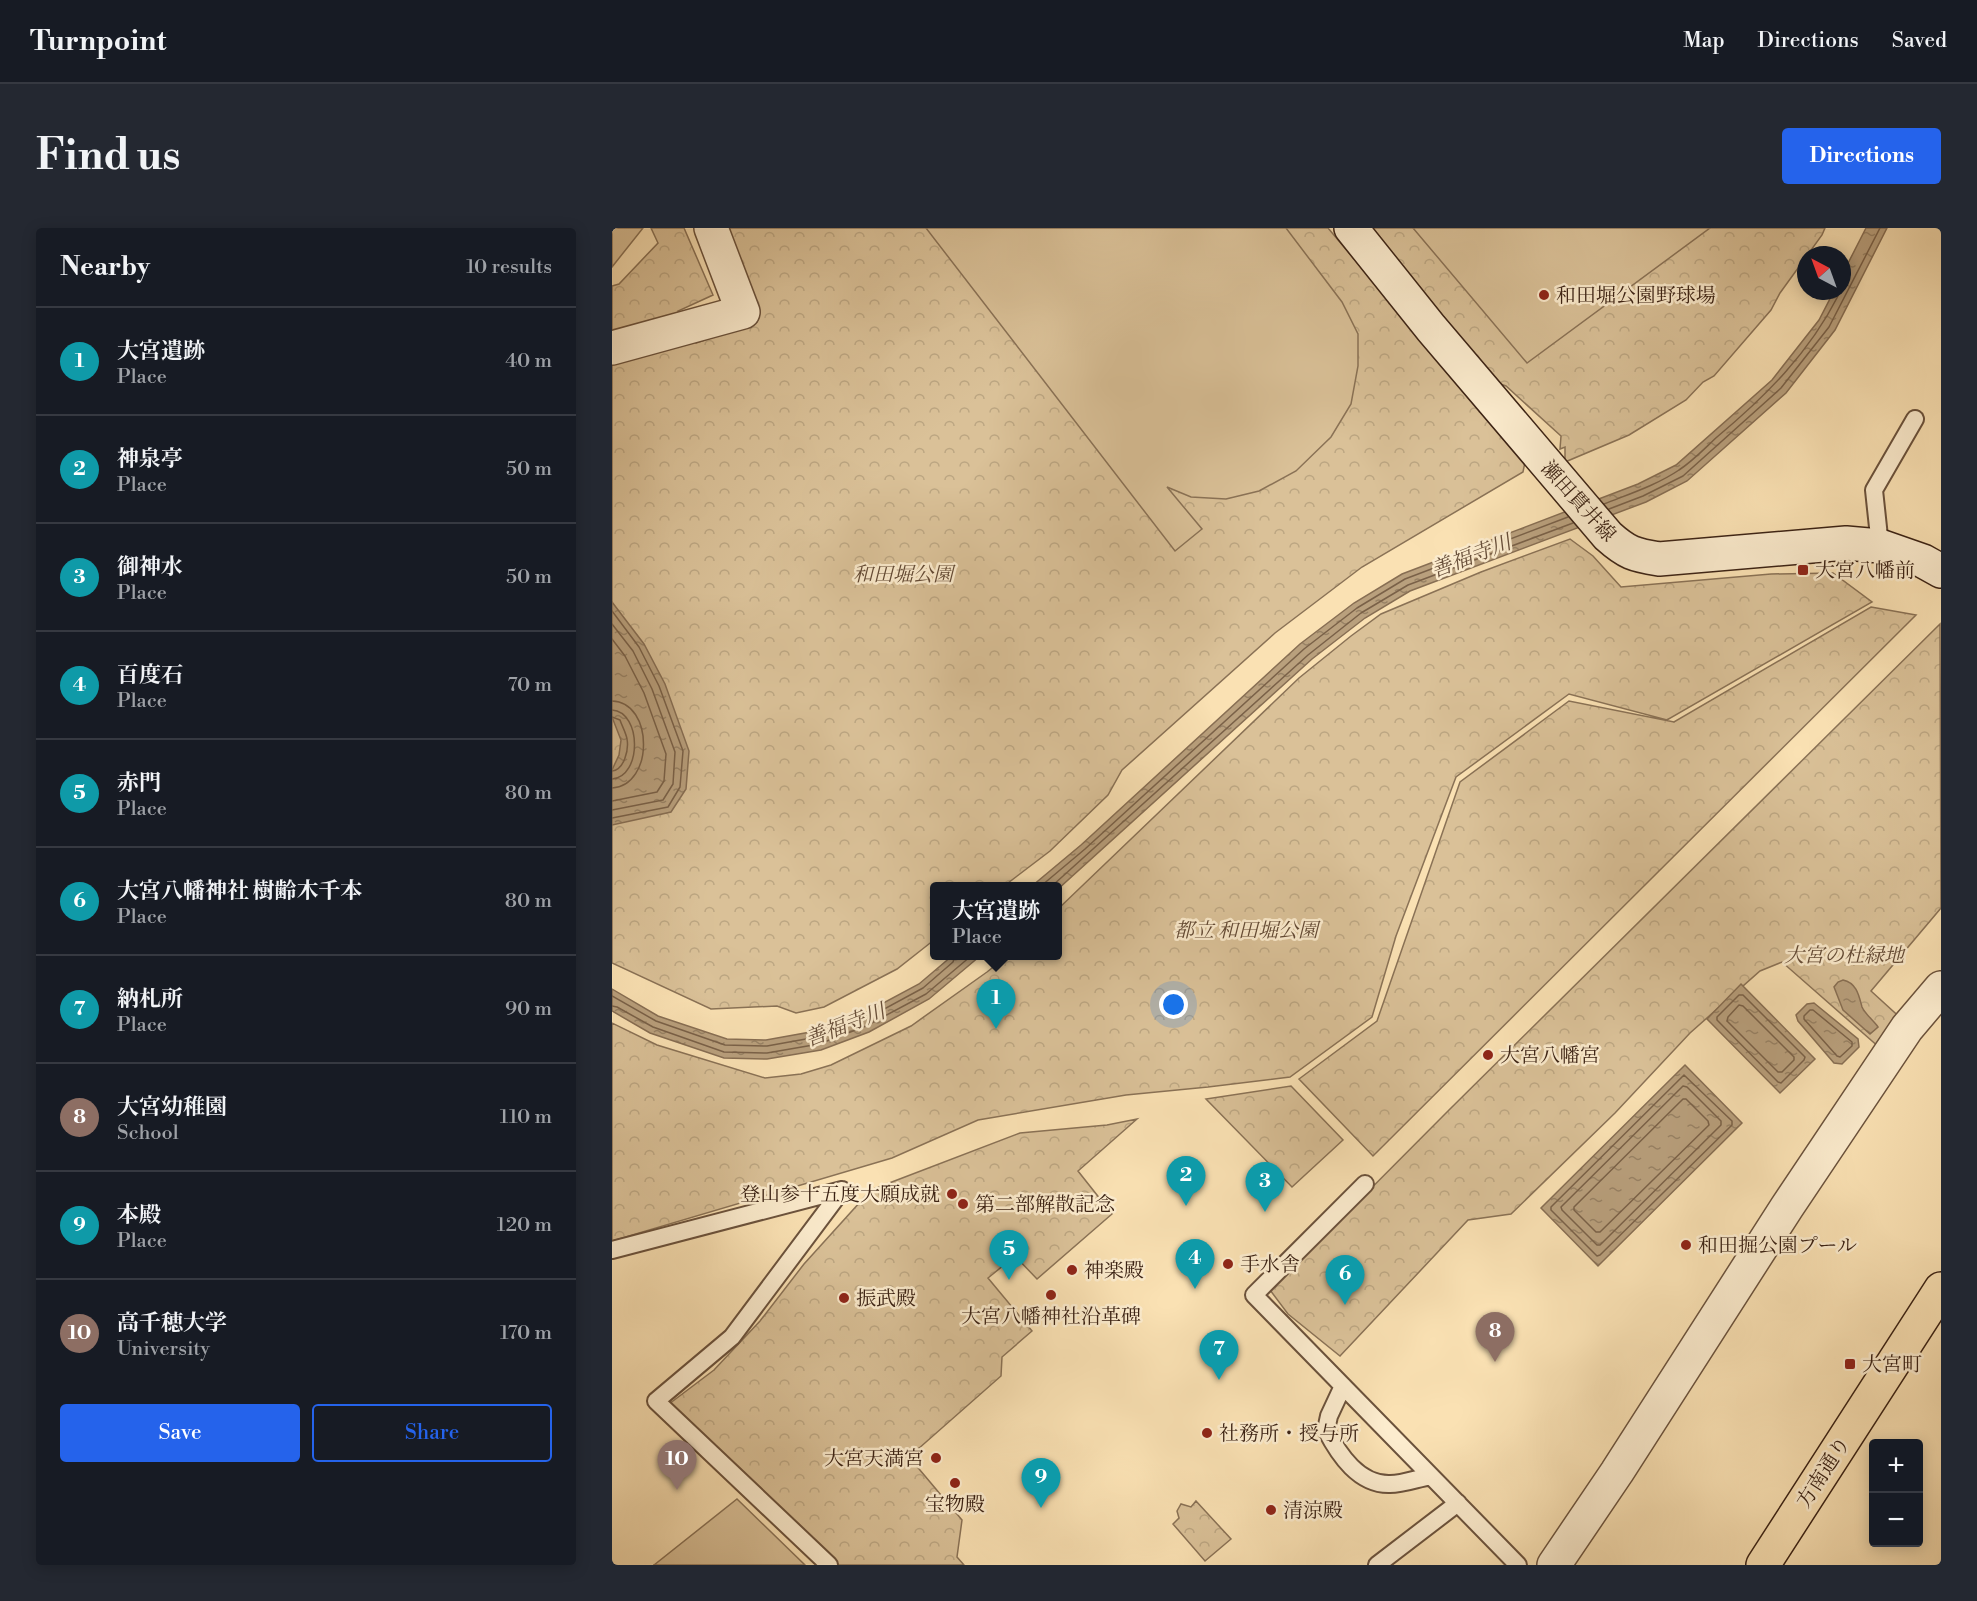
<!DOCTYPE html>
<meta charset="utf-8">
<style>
:root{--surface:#171b24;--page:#242831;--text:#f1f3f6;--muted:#9ea1a6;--line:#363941;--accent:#2563eb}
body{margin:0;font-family:"Libre Bodoni","Noto Serif JP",serif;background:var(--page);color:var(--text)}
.controls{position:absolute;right:18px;bottom:18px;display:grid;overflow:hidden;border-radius:6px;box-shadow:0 3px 15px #0003}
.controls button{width:54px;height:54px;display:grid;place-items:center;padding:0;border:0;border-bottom:2px solid var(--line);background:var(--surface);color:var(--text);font:30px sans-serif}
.compass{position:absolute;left:1185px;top:18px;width:54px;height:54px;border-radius:50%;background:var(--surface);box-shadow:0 3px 15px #0003;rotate:319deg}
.you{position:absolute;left:562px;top:777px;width:21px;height:21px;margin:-15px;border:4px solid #fff;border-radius:50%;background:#1a73e8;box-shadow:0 0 0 9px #1a73e833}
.badge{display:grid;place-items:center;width:39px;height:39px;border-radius:50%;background:var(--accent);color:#fff;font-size:20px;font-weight:700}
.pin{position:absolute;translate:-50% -50px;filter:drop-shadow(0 2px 3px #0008)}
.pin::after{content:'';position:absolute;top:32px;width:21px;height:18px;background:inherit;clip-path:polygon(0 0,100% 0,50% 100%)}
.popup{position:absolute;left:318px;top:654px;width:132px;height:78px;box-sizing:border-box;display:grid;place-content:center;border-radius:6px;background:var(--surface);filter:drop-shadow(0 2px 4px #0005);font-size:20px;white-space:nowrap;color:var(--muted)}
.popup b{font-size:22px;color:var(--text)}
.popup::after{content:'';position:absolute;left:50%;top:100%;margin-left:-12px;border:12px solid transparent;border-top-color:var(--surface)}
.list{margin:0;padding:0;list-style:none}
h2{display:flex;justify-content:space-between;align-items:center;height:78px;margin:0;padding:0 24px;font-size:26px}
h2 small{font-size:20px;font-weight:400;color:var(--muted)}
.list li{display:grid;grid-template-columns:39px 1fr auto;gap:18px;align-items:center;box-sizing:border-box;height:108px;padding:0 24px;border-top:2px solid var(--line)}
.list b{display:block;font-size:22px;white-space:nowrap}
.list p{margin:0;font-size:20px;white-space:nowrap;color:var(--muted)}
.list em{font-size:20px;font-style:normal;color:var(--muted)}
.actions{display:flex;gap:12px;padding:18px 24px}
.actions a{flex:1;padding:14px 0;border:2px solid var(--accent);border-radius:6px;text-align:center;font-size:21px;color:var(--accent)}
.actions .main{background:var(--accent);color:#fff}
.map{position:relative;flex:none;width:1329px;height:1337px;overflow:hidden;border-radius:6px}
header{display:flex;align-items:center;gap:36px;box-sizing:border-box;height:84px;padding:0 30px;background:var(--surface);border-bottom:2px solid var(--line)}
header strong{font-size:28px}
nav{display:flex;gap:33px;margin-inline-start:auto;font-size:21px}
.intro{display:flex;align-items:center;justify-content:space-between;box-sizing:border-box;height:144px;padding:0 36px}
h1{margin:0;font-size:42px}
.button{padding:15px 27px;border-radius:6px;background:var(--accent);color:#fff;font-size:21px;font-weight:700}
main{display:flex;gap:36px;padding:0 36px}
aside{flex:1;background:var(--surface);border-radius:6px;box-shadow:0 3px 15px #0003}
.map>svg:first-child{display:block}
.forest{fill:url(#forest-crowns);stroke:#8a7256;stroke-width:1.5}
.pitch{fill:#dac198;stroke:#8a7256;stroke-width:1.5}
.water{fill:url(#water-ripples);stroke:#876e53;stroke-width:1.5}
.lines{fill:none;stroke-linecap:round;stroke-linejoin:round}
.shore{stroke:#7a6148;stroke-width:1.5}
.lane-casing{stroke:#6b523c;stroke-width:20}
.street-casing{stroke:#6b523c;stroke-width:36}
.secondary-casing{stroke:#3b2214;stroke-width:36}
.primary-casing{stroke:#3b2214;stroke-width:36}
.lane{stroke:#fcecce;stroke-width:16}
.street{stroke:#fcecce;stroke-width:33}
.secondary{stroke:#fcecce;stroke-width:33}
.primary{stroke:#fae1b3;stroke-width:33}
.poi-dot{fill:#8f2418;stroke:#fcecce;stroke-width:2}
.labels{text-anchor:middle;stroke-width:5;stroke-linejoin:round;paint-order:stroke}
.poi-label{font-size:20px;fill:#3b2214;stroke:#fcecce;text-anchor:start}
.street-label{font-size:20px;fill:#3b2214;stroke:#fcecce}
.park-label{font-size:20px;font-style:italic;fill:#634a35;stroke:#fcecce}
.water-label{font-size:21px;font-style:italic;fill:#674e39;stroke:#fcecce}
</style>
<header>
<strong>Turnpoint</strong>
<nav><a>Map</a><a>Directions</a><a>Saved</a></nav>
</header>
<div class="intro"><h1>Find us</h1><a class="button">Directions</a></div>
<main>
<aside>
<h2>Nearby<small>10 results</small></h2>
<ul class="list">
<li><span class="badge" style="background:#0f9aa8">1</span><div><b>大宮遺跡</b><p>Place</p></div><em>40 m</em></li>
<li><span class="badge" style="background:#0f9aa8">2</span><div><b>神泉亭</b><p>Place</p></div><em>50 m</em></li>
<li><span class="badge" style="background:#0f9aa8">3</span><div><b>御神水</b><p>Place</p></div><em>50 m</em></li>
<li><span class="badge" style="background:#0f9aa8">4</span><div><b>百度石</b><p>Place</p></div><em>70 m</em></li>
<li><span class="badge" style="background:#0f9aa8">5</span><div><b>赤門</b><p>Place</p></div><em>80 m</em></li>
<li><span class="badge" style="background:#0f9aa8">6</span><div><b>大宮八幡神社 樹齢木千本</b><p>Place</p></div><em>80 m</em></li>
<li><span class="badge" style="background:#0f9aa8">7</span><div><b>納札所</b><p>Place</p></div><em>90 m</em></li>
<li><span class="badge" style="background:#8d6e63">8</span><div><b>大宮幼稚園</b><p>School</p></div><em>110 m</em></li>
<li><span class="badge" style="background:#0f9aa8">9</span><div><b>本殿</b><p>Place</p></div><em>120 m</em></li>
<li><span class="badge" style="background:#8d6e63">10</span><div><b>高千穂大学</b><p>University</p></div><em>170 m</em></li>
</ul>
<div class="actions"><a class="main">Save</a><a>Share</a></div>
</aside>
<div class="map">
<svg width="1329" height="1337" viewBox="0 0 1329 1337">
<defs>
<pattern id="forest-crowns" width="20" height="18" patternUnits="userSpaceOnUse" patternTransform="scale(1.5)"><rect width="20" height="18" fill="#dac198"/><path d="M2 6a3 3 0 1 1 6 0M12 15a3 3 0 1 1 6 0" fill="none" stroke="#bca682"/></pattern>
<pattern id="water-ripples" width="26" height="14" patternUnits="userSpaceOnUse" patternTransform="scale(1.5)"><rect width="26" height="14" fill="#b9a07d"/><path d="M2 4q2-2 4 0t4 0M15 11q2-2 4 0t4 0" fill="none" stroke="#988265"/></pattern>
</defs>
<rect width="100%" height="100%" fill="#fae1b3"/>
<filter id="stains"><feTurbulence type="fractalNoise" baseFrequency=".00333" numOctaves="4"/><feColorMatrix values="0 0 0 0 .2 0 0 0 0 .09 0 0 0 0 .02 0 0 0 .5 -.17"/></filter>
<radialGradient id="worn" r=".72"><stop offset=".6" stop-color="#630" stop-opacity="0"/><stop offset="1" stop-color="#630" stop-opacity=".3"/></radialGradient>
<path class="forest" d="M39,0h33l29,67 -35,16 18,32 61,-21 -34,-94h605l197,234 -2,10 -161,95 -87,66 -153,137 -14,25 -58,56 -46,35h-70v54l-37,29 -73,38 -28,6 -19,-7 -66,3 -99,-46v-677l7,-2 39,-41z
M759,0h454l-3,7 -42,58 -9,17 -57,66 -11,6 -17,18 -57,35 -64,27v-15l-5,2 1,-13 -55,-50 -14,-5z
M958,311l23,17 28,31 150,-13 62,-1 39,29 -205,118 -98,-26 -113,83 -60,159 -24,81 -82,60 -82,10 -82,8 -148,25 -86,38 -280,83v-218l45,22 108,33 36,-4 30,-9 80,-39 76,-54 20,-16h51v-47l241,-231 52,-42 30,-22 100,-42z
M1259,379l45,8 -543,541 -74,-77 78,-58 83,-239 109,-81 105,21z
M1328,396l1,284 -70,83 34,31 -25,26 -98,-86 -22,9 -70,62 -75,80 -104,101 -43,6 -128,136 -52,-42 -18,-24 179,-180z
M679,858l52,54 -51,47 -86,-88z
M525,891l-59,52 34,43 -75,65 -22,-23 -27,22 44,53 -30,26 -1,19 -92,81 53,63 -5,37 7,8h-125l-170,-161 45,-34 46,-49 44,-57 67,-74 149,-57 87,-8z
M584,1273l35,38 -26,22 -32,-37 6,-6 -2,-7 4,-7 10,3z"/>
<path class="pitch" d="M0,0h31l-31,39z
M314,0h360l56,74 16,32v32l-7,38 -20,33 -35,34 -37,20 -33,8 -35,-2 -24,-10 35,42 -27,22z
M801,0h297l-183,135z
M125,1271l68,66h-152h1z"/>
<path class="water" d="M1254,0h21l-52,102 -49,63 -99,88 -41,21 -236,89 -45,27 -53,41 -254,230v-3h-26l49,-41 219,-201 54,-41 48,-29 236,-90 38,-19 96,-85 47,-60 15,-29h8v-16z
M0,374l32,42 21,40 24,67 -3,38 -15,23 -59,13v-55l7,-15 2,-15 -9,-23z
M340,728h28l-51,43 -60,33 -48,18 -54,9 -43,-1 -74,-25 -38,-22v-22l46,27 69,23 39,1 50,-9 45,-16 58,-31z
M1231,752c14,3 16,16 19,27 3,7 12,14 16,20l-8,7 -27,-24 -9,-23 4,-5z
M1129,756l74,75 -35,34 -73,-74z
M1202,775l44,36 1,8 -17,17 -8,-1 -36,-42 -2,-6 11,-11z
M1073,837l57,58 -144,143 -57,-58z"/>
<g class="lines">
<path class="shore" d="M992,276c25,-10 53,-19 75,-34 14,-9 26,-22 38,-33 49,-41 92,-84 121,-141l1,-5
M997,281l34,-13 40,-20 98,-88 48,-61 51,-99
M0,383l27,36 20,39 24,65 -3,36 -12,20 -56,11
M0,396l21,27 19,38 23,63 -2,32 -10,16 -51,10
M0,411l13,17 19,37 22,61 -2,27 -7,11 -45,9
M0,473c42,1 42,85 0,87
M0,482c30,2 30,67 0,69
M0,489l8,3c2,6 6,13 7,19 2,11 -3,31 -15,32
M429,658l44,-37 219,-200 53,-41 48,-29 163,-62
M440,658l256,-231 53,-42 47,-28 165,-62
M1127,767h4l62,62 -1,3 -23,23 -3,-1 -61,-62v-3z
M0,768l44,25 69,24 42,1 50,-9 47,-17 59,-32 30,-26 2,-6
M1127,777l4,1 51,51v3l-12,12h-4l-51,-51 1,-4z
M0,778l5,1 36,20 71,25 43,1 52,-9 47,-18 60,-32 45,-38
M1198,782h3l39,32v4l-12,11 -3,-1 -33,-37v-3z
M1072,847l48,46v4l-132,130 -3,1 -46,-46v-3z
M1071,858l4,1 34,34v4l-121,120h-3l-35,-35 -1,-3z
M1071,871h3l22,22 1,4 -109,107h-4l-22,-22v-3z"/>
<defs>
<path id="lane" d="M1268,318l-6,-56 41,-71
M753,956l-111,111 264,270
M0,1022l230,-60
M731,1158l-14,30 -3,14c13,25 33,55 64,54 14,0 28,-6 41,-8
M217,1337l-173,-164 76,-64 110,-147
M765,1337l81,-62"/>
<path id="street" d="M0,120l131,-36 -32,-84
M942,1337l63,-93 170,-265 120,-179 34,-40"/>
<path id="secondary" d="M739,0l80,100 177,208c19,17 26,19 51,23l187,-16 34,3 43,15 18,10"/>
<path id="primary" d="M1151,1337l178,-276"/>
</defs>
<use href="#lane" class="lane-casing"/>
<use href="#street" class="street-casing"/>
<use href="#secondary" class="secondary-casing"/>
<use href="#primary" class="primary-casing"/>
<use href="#lane" class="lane"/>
<use href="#street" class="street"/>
<use href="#secondary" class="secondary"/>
<use href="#primary" class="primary"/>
</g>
<g class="poi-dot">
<circle cx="932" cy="67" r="6"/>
<rect x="1185" y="336" width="12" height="12" rx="3"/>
<circle cx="876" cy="827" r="6"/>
<circle cx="340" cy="966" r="6"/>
<circle cx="351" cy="976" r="6"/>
<circle cx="1074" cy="1017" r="6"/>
<circle cx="616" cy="1036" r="6"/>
<circle cx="460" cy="1042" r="6"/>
<circle cx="439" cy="1067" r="6"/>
<circle cx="232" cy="1070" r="6"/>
<rect x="1232" y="1130" width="12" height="12" rx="3"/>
<circle cx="595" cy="1205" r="6"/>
<circle cx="324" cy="1230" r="6"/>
<circle cx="343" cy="1255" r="6"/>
<circle cx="659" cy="1282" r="6"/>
</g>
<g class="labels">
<g class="poi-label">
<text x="944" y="74">和田堀公園野球場</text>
<text x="1203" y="349">大宮八幡前</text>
<text x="888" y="834">大宮八幡宮</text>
<text x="328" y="973" text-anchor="end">登山参十五度大願成就</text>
<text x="363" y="983">第二部解散記念</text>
<text x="1086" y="1024">和田掘公園プール</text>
<text x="628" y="1043">手水舎</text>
<text x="472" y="1049">神楽殿</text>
<text x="244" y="1077">振武殿</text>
<text x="439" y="1095" text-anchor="middle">大宮八幡神社沿革碑</text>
<text x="1250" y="1143">大宮町</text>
<text x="607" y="1212">社務所・授与所</text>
<text x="312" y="1237" text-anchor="end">大宮天満宮</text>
<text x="343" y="1283" text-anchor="middle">宝物殿</text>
<text x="671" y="1289">清涼殿</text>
</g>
<g class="street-label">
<text transform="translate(967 273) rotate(48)" y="7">瀬田貫井線</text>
<text transform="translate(1211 1244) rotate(-57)" y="7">方南通り</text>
</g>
<g class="park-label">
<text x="291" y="353">和田堀公園</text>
<text x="634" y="709">都立 和田堀公園</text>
<text x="1232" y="734">大宮の杜緑地</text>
</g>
<g class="water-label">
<text transform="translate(859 328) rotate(-21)" y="7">善福寺川</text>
<text transform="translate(233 797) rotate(-21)" y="7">善福寺川</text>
</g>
</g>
<rect width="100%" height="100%" filter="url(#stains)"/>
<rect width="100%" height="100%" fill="url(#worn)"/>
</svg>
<div class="controls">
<button>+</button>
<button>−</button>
</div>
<svg class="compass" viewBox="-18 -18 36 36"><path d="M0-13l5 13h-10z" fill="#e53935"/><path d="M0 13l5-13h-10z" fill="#9ea1a6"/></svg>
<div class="you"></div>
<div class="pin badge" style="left:384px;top:801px;background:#0f9aa8">1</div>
<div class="popup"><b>大宮遺跡</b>Place</div>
<div class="pin badge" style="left:574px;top:978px;background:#0f9aa8">2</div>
<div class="pin badge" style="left:653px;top:984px;background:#0f9aa8">3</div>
<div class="pin badge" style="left:583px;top:1061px;background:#0f9aa8">4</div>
<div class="pin badge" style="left:397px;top:1052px;background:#0f9aa8">5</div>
<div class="pin badge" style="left:733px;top:1077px;background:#0f9aa8">6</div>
<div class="pin badge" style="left:607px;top:1152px;background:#0f9aa8">7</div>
<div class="pin badge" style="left:883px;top:1134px;background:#8d6e63">8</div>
<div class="pin badge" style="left:429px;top:1280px;background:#0f9aa8">9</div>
<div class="pin badge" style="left:65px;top:1262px;background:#8d6e63">10</div>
</div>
</main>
